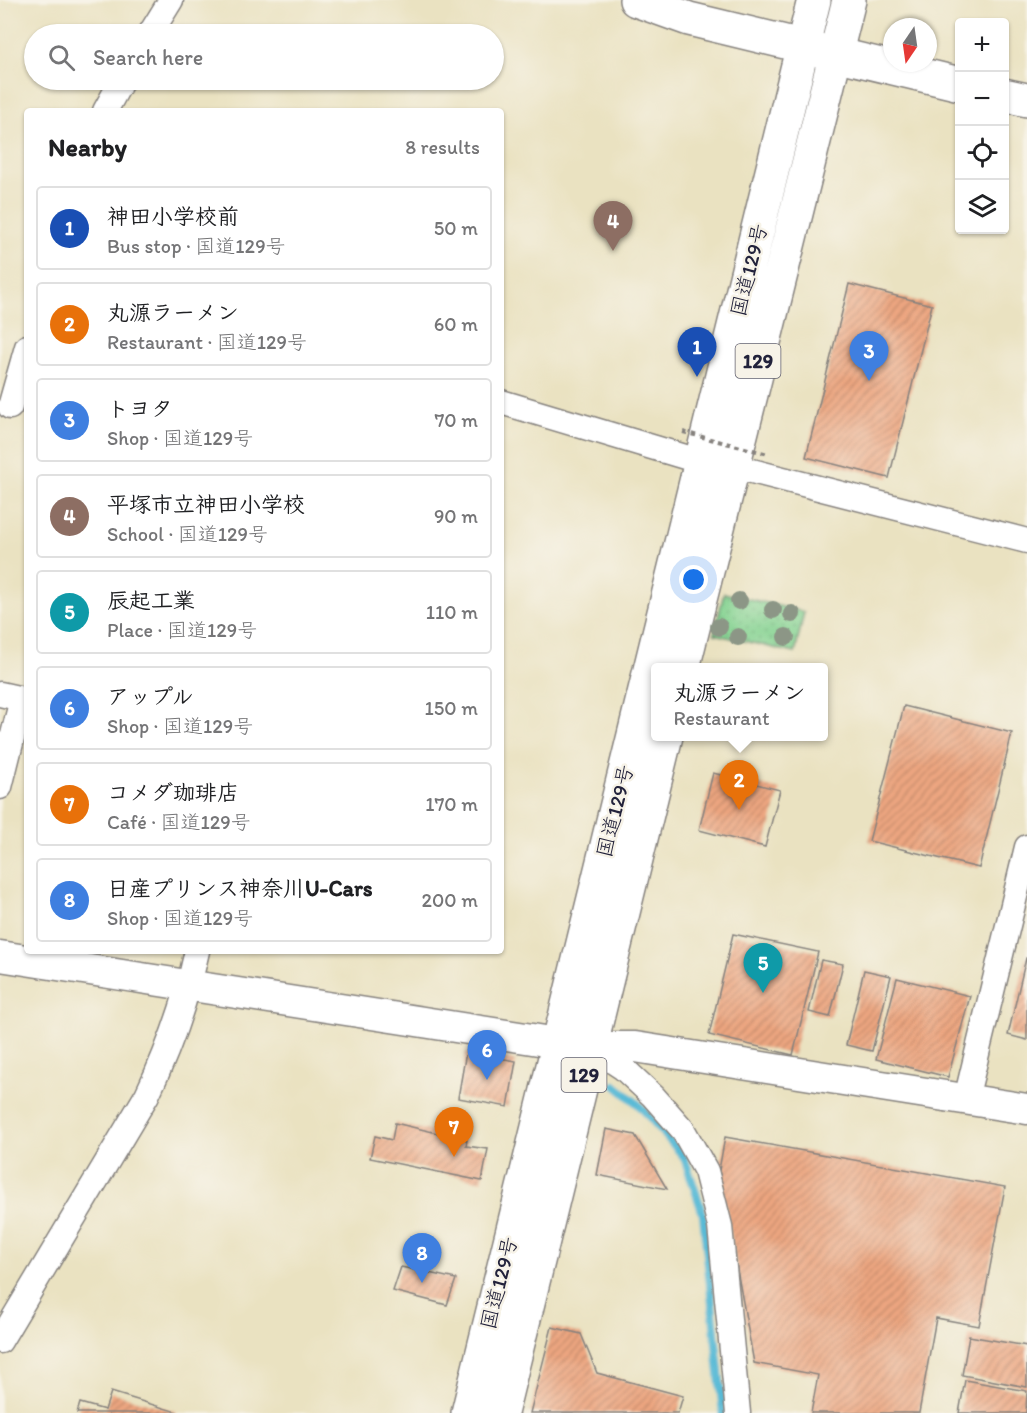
<!DOCTYPE html>
<meta charset="utf-8">
<style>
:root{--surface:#fff;--page:#f6f6f6;--text:#202124;--muted:#757577;--line:#e0e0e0;--accent:#7c3aed}
body{margin:0;font-family:Itim,"Klee One",sans-serif;background:var(--page);color:var(--text)}
.controls{position:absolute;right:18px;top:18px;display:grid;overflow:hidden;border-radius:6px;box-shadow:0 2px 4px #0004}
.controls button{width:54px;height:54px;display:grid;place-items:center;padding:0;border:0;border-bottom:2px solid var(--line);background:var(--surface);color:var(--text);font:30px sans-serif}
.compass{position:absolute;left:883px;top:18px;width:54px;height:54px;border-radius:50%;background:var(--surface);box-shadow:0 2px 4px #0004;rotate:193deg}
.you{position:absolute;left:694px;top:580px;width:21px;height:21px;margin:-15px;border:4px solid #fff;border-radius:50%;background:#1a73e8;box-shadow:0 0 0 9px #1a73e833}
.badge{display:grid;place-items:center;width:39px;height:39px;border-radius:50%;background:var(--accent);color:#fff;font-size:20px;font-weight:700}
.pin{position:absolute;translate:-50% -50px;filter:drop-shadow(0 2px 3px #0008)}
.pin::after{content:'';position:absolute;top:32px;width:21px;height:18px;background:inherit;clip-path:polygon(0 0,100% 0,50% 100%)}
.popup{position:absolute;left:651px;top:663px;width:177px;height:78px;box-sizing:border-box;display:grid;place-content:center;border-radius:6px;background:var(--surface);filter:drop-shadow(0 2px 4px #0005);font-size:20px;white-space:nowrap;color:var(--muted)}
.popup b{font-size:22px;color:var(--text)}
.popup::after{content:'';position:absolute;left:50%;top:100%;margin-left:-12px;border:12px solid transparent;border-top-color:var(--surface)}
.list{margin:0;padding:0;list-style:none}
h2{display:flex;justify-content:space-between;align-items:center;height:78px;margin:0;padding:0 24px;font-size:26px}
h2 small{font-size:20px;font-weight:400;color:var(--muted)}
.list li{display:grid;grid-template-columns:39px 1fr auto;gap:18px;align-items:center;box-sizing:border-box;height:84px;margin:0 12px 12px;padding:0 12px;border:2px solid var(--line);border-radius:6px}
.list b{display:block;font-size:22px;white-space:nowrap}
.list p{margin:0;font-size:20px;white-space:nowrap;color:var(--muted)}
.list em{font-size:20px;font-style:normal;color:var(--muted)}
.icon{flex:none;width:33px;height:33px;fill:none;stroke:currentColor;stroke-width:2;stroke-linecap:round;stroke-linejoin:round}
.map{position:relative;flex:none;width:1027px;height:1413px;overflow:hidden}
.search{position:absolute;background:var(--surface);box-shadow:0 2px 4px #0004;left:24px;top:24px;width:480px;height:66px;display:flex;align-items:center;gap:15px;box-sizing:border-box;padding:0 21px;border-radius:33px;color:var(--muted);font-size:22px}
.panel{position:absolute;background:var(--surface);box-shadow:0 2px 4px #0004;left:24px;top:108px;width:480px;height:846px;border-radius:6px}
.map>svg:first-child{display:block}
.park{fill:url(#park-dots);stroke:#547a66;stroke-width:1.5}
.lines{fill:none;stroke-linecap:round;stroke-linejoin:round}
.stream{stroke:#58bad6;stroke-width:8}
.building{fill:url(#building-hatch)}
.minor-casing{stroke:#86827e;stroke-width:27}
.tertiary-casing{stroke:#86827e;stroke-width:33}
.primary-casing{stroke:#86827e;stroke-width:36}
.trunk-casing{stroke:#86827e;stroke-width:36}
.minor{stroke:#fff;stroke-width:24}
.tertiary{stroke:#fff;stroke-width:30}
.primary{stroke:#fff;stroke-width:33}
.trunk{stroke:#fff;stroke-width:33}
.path-bridge{stroke:#86827e;stroke-width:4;stroke-dasharray:4.5 4.5;stroke-linecap:butt}
.tree{fill:#8c9686}
.labels{text-anchor:middle;stroke-width:5;stroke-linejoin:round;paint-order:stroke}
.shield{fill:#f7f3e8;stroke:#62616f;stroke-width:1.5}
.shield-label{font-size:20px;font-weight:bold;fill:#22223b}
.street-label{font-size:21px;fill:#22223b;stroke:#f7f3e8}
</style>
<div class="map">
<svg width="1027" height="1413" viewBox="0 0 1027 1413">
<defs>
<pattern id="park-dots" width="8" height="8" patternUnits="userSpaceOnUse" patternTransform="scale(1.5)"><rect width="8" height="8" fill="#85d392"/><path d="M2 2h.1M6 6h.1" fill="none" stroke="#73b57f" stroke-width="1.8" stroke-linecap="round"/></pattern>
<pattern id="building-hatch" width="6" height="6" patternUnits="userSpaceOnUse" patternTransform="scale(1.5)"><rect width="6" height="6" fill="#eda680"/><path d="M-1 1l2-2M0 6l6-6M5 7l2-2" fill="none" stroke="#c0876a"/></pattern>
</defs>
<rect width="100%" height="100%" fill="#f7f3e8"/>
<filter id="ink" filterUnits="userSpaceOnUse"><feTurbulence type="fractalNoise" baseFrequency=".0167" numOctaves="2"/><feDisplacementMap in="SourceGraphic" scale="12" xChannelSelector="R" yChannelSelector="G"/><feConvolveMatrix kernelMatrix="1 2 1 2 8 2 1 2 1" color-interpolation-filters="sRGB"/></filter>
<filter id="wash" filterUnits="userSpaceOnUse"><feTurbulence type="fractalNoise" baseFrequency=".008" numOctaves="4" result="noise"/><feDisplacementMap in="SourceGraphic" scale="24" xChannelSelector="R" yChannelSelector="G"/><feGaussianBlur stdDeviation="1.35" result="paint"/><feColorMatrix in="noise" values="0 0 0 0 0 0 0 0 0 0 0 0 0 0 0 0 0 1.4 0 .05"/><feComposite in="paint" operator="in"/></filter>
<g filter="url(#wash)">
<rect width="100%" height="100%" fill="#eae2c1"/>
<path class="park" d="M724,593l80,19 -9,41 -81,-19z"/>
<g class="lines">
<path class="stream" d="M615,1085l24,20 45,52 19,57 20,199"/>
</g>
<g id="blocks">
<path class="building" d="M849,284l83,21 -43,173 -83,-21z
M904,706l108,27 -33,135 -110,-27z
M713,773l67,17 -15,57 -66,-17z
M733,934l85,18 -25,103 -84,-20z
M1026,958h1v82l-19,-5z
M821,960l22,4 -13,53 -21,-5z
M864,970l27,6 -19,75 -26,-6z
M897,978l73,18 -22,81 -72,-18z
M466,1052l50,9 -8,46 -50,-9z
M395,1123l72,17 -1,6 22,3 -6,32 -112,-23 5,-22 17,4z
M606,1129l29,6 32,54 -70,-14z
M725,1137l280,50 -26,139 -43,-8 -17,95h-108l7,-38 -64,-12 -35,-193z
M401,1267l55,12 -9,26 -54,-14z
M552,1327l29,7 16,39 86,23 -5,17h-148z
M969,1336l58,10v41l-65,-12z
M965,1380l62,11 -1,22h-67z
M111,1392l66,20 -1,1h-99l3,-10 25,7z"/>
</g>
</g>
<g filter="url(#ink)">
<use href="#blocks" fill-opacity="0" stroke="#86827e" stroke-width="1.5"/>
<g class="lines">
<defs>
<path id="minor" d="M150,34l21,-34
M105,111l17,-31
M501,402l201,60
M10,407l17,-60
M732,466l295,75
M0,694l27,6
M0,787l22,-88
M591,1047l32,21 30,28 30,34 23,41 14,55 18,187
M966,1099l61,-252
M0,1341l147,-246c22,-46 39,-94 50,-144"/>
<path id="tertiary" d="M0,956l558,87 33,4h44l392,62"/>
<path id="primary" d="M636,0l53,19 271,65
M1004,95l23,5"/>
<path id="trunk" d="M683,668l166,-668
M468,1413l346,-1413
M501,1413l165,-677"/>
</defs>
<use href="#minor" class="minor-casing"/>
<use href="#tertiary" class="tertiary-casing"/>
<use href="#primary" class="primary-casing"/>
<use href="#trunk" class="trunk-casing"/>
<use href="#minor" class="minor"/>
<use href="#tertiary" class="tertiary"/>
<use href="#primary" class="primary"/>
<use href="#trunk" class="trunk"/>
<path class="path-bridge" d="M683,432l85,22"/>
</g>
<g class="tree">
<circle cx="739" cy="601" r="9"/>
<circle cx="773" cy="610" r="9"/>
<circle cx="792" cy="614" r="9"/>
<circle cx="719" cy="627" r="9"/>
<circle cx="738" cy="637" r="9"/>
<circle cx="786" cy="637" r="9"/>
</g>
</g>
<g class="labels">
<g class="shield">
<rect x="735.5" y="344" width="45" height="34" rx="4.5"/>
<rect x="561.5" y="1058" width="45" height="34" rx="4.5"/>
</g>
<g class="shield-label">
<text x="758" y="368">129</text>
<text x="584" y="1082">129</text>
</g>
<g class="street-label">
<text transform="translate(749 270) rotate(-76)" y="7">国道129号</text>
<text transform="translate(615 811) rotate(-76)" y="7">国道129号</text>
<text transform="translate(499 1283) rotate(-76)" y="7">国道129号</text>
</g>
</g>
</svg>
<div class="controls">
<button>+</button>
<button>−</button>
<button><svg class="icon" aria-label="locate" viewBox="0 0 24 24"><circle cx="12" cy="12" r="6"/><path d="M12 2v4M12 18v4M2 12h4M18 12h4"/></svg></button>
<button><svg class="icon" aria-label="layers" viewBox="0 0 24 24"><path d="M12 4l9 5-9 5-9-5zM3 14l9 5 9-5"/></svg></button>
</div>
<svg class="compass" viewBox="-18 -18 36 36"><path d="M0-13l5 13h-10z" fill="#e53935"/><path d="M0 13l5-13h-10z" fill="#757577"/></svg>
<div class="you"></div>
<div class="pin badge" style="left:697px;top:377px;background:#1a4fb4">1</div>
<div class="pin badge" style="left:739px;top:810px;background:#e8710a">2</div>
<div class="popup"><b>丸源ラーメン</b>Restaurant</div>
<div class="pin badge" style="left:869px;top:381px;background:#3f7fe0">3</div>
<div class="pin badge" style="left:613px;top:251px;background:#8d6e63">4</div>
<div class="pin badge" style="left:763px;top:993px;background:#0f9aa8">5</div>
<div class="pin badge" style="left:487px;top:1080px;background:#3f7fe0">6</div>
<div class="pin badge" style="left:454px;top:1157px;background:#e8710a">7</div>
<div class="pin badge" style="left:422px;top:1283px;background:#3f7fe0">8</div>
<div class="search"><svg class="icon" aria-label="search" viewBox="0 0 24 24"><circle cx="10" cy="10" r="6"/><path d="M15 15l6 6"/></svg>Search here</div>
<section class="panel">
<h2>Nearby<small>8 results</small></h2>
<ul class="list">
<li><span class="badge" style="background:#1a4fb4">1</span><div><b>神田小学校前</b><p>Bus stop · 国道129号</p></div><em>50 m</em></li>
<li><span class="badge" style="background:#e8710a">2</span><div><b>丸源ラーメン</b><p>Restaurant · 国道129号</p></div><em>60 m</em></li>
<li><span class="badge" style="background:#3f7fe0">3</span><div><b>トヨタ</b><p>Shop · 国道129号</p></div><em>70 m</em></li>
<li><span class="badge" style="background:#8d6e63">4</span><div><b>平塚市立神田小学校</b><p>School · 国道129号</p></div><em>90 m</em></li>
<li><span class="badge" style="background:#0f9aa8">5</span><div><b>辰起工業</b><p>Place · 国道129号</p></div><em>110 m</em></li>
<li><span class="badge" style="background:#3f7fe0">6</span><div><b>アップル</b><p>Shop · 国道129号</p></div><em>150 m</em></li>
<li><span class="badge" style="background:#e8710a">7</span><div><b>コメダ珈琲店</b><p>Café · 国道129号</p></div><em>170 m</em></li>
<li><span class="badge" style="background:#3f7fe0">8</span><div><b>日産プリンス神奈川U-Cars</b><p>Shop · 国道129号</p></div><em>200 m</em></li>
</ul>
</section>
</div>
